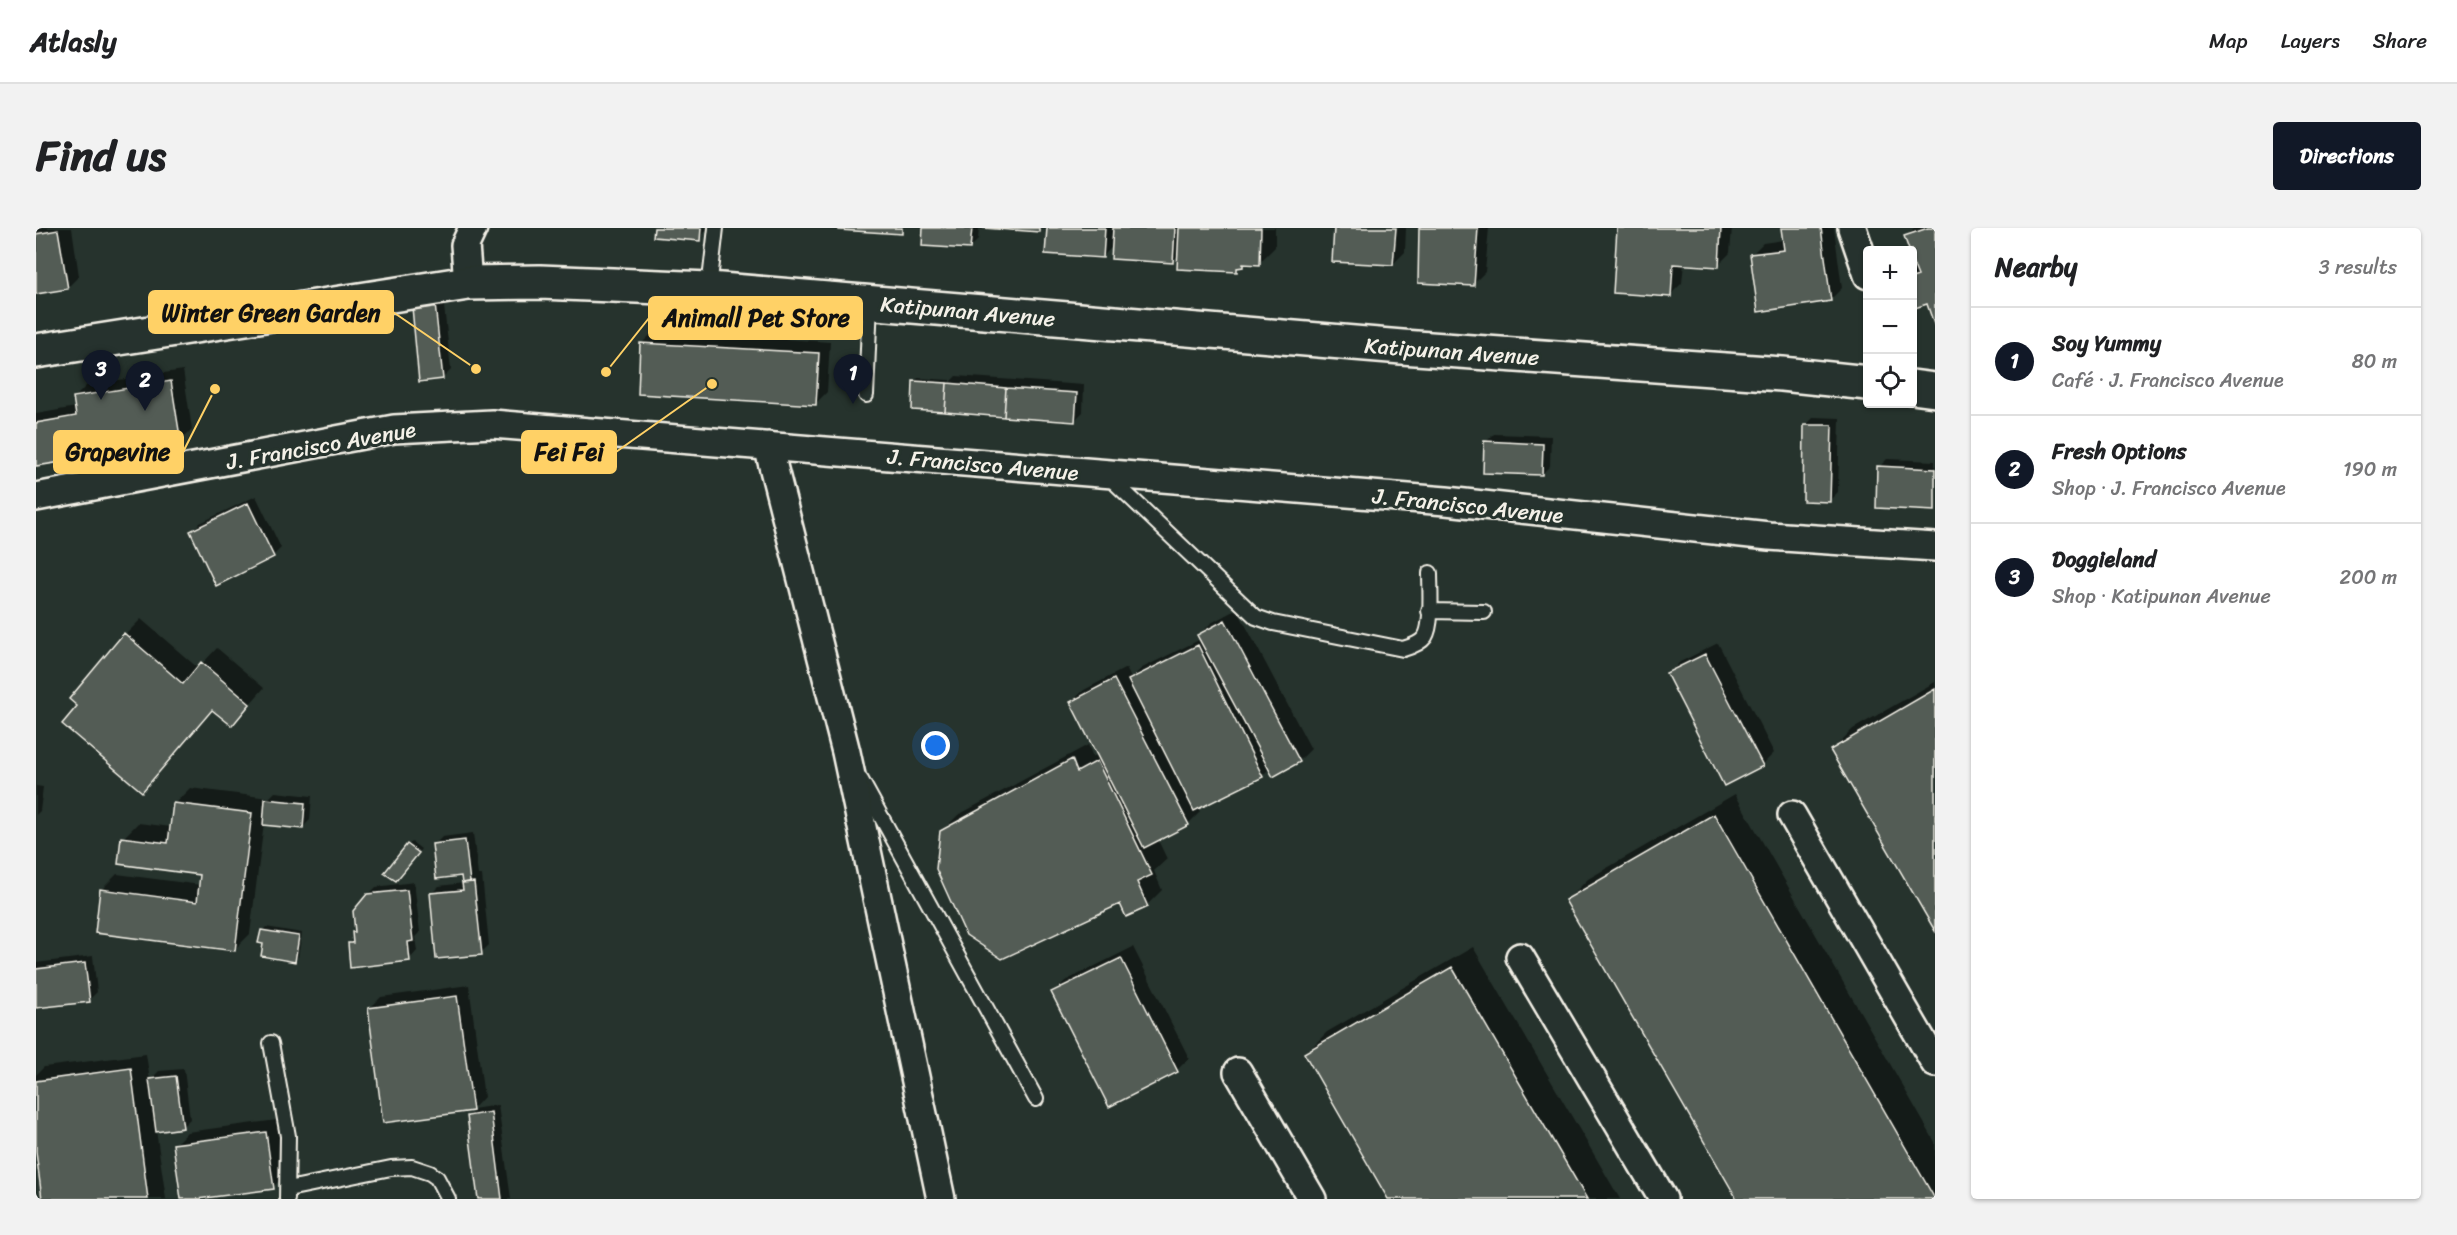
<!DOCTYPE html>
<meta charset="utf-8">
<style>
:root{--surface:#fff;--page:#f2f2f2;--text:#202124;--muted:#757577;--line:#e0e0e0;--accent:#111827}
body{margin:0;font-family:Sriracha,sans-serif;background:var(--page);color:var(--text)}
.controls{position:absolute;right:18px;top:18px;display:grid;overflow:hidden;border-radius:6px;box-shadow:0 2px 4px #0004}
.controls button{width:54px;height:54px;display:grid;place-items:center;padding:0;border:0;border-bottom:2px solid var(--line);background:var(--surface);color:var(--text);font:30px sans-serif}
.you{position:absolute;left:900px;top:518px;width:21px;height:21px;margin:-15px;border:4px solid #fff;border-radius:50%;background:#1a73e8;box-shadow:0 0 0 9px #1a73e833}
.badge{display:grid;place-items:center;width:39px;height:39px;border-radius:50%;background:var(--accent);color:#fff;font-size:20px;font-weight:700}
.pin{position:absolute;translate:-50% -50px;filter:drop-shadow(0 2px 3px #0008)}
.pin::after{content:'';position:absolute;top:32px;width:21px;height:18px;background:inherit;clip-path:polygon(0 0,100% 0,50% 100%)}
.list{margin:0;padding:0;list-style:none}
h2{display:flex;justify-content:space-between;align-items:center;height:78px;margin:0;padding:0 24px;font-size:26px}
h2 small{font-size:20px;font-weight:400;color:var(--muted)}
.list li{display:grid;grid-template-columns:39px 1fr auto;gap:18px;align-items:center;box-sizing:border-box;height:108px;padding:0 24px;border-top:2px solid var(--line)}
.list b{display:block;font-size:22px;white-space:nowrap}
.list p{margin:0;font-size:20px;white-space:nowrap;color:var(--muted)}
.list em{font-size:20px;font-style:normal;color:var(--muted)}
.icon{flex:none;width:33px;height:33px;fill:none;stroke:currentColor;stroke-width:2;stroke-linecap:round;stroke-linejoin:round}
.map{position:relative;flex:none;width:1899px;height:971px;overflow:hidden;border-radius:6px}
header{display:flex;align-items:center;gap:36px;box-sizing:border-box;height:84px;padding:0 30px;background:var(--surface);border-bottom:2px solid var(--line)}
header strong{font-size:28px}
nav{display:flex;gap:33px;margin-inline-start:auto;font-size:21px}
.intro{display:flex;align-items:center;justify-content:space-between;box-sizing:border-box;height:144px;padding:0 36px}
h1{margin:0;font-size:42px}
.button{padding:15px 27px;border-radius:6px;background:var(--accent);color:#fff;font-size:21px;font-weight:700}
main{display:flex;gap:36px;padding:0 36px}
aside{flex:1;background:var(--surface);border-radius:6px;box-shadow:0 2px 4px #0004}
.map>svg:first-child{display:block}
.shadow{fill:#0007}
.building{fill:#525c55;stroke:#f4f1e8;stroke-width:1.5}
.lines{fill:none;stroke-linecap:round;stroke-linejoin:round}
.service-casing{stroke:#f4f1e8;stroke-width:18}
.minor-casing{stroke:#f4f1e8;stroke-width:32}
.tertiary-casing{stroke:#f4f1e8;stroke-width:38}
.service{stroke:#26332d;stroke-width:14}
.minor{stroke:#26332d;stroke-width:27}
.tertiary{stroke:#26332d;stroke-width:33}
.labels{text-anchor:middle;stroke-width:6;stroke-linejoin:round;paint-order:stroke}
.street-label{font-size:22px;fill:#f4f1e8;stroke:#26332d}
.leader{fill:none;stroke:#ffd166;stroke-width:2}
.callout-dot{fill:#ffd166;stroke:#26332d;stroke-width:2}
.callout{fill:#ffd166;stroke:#ffd166;stroke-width:2}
.callout-label{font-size:24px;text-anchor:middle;font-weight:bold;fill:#111}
</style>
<header>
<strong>Atlasly</strong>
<nav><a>Map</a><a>Layers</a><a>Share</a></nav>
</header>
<div class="intro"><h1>Find us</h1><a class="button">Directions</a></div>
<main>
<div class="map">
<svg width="1899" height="971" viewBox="0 0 1899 971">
<rect width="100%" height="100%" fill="#26332d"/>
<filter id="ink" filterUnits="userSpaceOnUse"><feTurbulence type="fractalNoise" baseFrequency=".0167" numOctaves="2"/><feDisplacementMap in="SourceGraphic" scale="12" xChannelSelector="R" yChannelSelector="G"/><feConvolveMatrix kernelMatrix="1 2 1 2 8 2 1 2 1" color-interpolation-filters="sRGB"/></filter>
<g filter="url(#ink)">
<path class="shadow" d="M0,0h36l7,48 -12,12 -31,5z
M620,0h52l-9,11z
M889,0h54l-1,12 -8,8z
M1012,0h227v19l-16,16 -14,-1 -9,9 -56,-17 -8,7 -59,-15 -10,10z
M1300,0h70l-1,24 -12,12z
M1384,0h69l-4,44 -12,12z
M1583,0h113l-2,25 -12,12 -34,-2 -2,20 -12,12z
M1746,0h52l8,60 -12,12 -79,-45 12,-12 21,-3z
M1878,0h21v94l-7,-20 -16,5v-36l5,-2 -5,-19h-2l-4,-13z
M407,69l8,73 -8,8 -22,-78z
M618,103l176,11 -3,50 -12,12 -173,-61z
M147,142l9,59 -12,12 -144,24v-51l40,-7 -1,-10 12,-12z
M920,148l128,9 -1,27 -8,8 -160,-38 3,-4 32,2v2z
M1778,189l26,1 -2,74 -8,8 -24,-75z
M1458,206l57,2 -1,30 -8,8 -56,-32z
M1851,231l48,2v48l-56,-42z
M220,268l25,52 -8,8 -81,-25 8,-8z
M1201,381l74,140 -12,12 -29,7 -8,8 -64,32 2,4 -12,12 -30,16 9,19 -13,12 8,19 -15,15 -26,-3 -179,-71 16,-16 130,-70 5,12 5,-3 -27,-52 13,-12 42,-22 5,10 11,-10 59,-29 -2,-4 12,-12z
M105,391l57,49 19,-20 47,40 -32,36 -19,-15 -71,81 -63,-84 47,-72z
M1682,415l56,110 -12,12 -94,-91 12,-12z
M1899,454v246l-103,-178 21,-21z
M0,558l7,1 -3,24 -4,4z
M154,560l79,10 6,-6 37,4 -2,24 -8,8 -38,-5 -14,111 -15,15 -134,-59 16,-16 84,11 1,-11 -79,-36 15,-15 34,4 3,-24z
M1699,566l200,348v57h-196l-172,-299 21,-21z
M437,605l5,42h4l7,70 -8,8 -50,-59 8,-8 25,-3 -1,-8 -29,-30 8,-8z
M376,614l9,7 -22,27 9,-31z
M378,654l6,50 -5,5 2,14 -8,9 -60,-16 5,-5 -1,-7 4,-3 11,-34 8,-8z
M230,699l36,6 -4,24 -4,3 -29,-17 -3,-12z
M1097,719l56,111 -12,12 -67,35 -57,-112 12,-12z
M1437,719l147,252h-230l-84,-146 21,-21z
M57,728l4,36 -8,8 -53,7v-44z
M433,757l15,112 -11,12 25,-4 13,94h-31l-12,-83 8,-7 -91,12 -16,-112 12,-12z
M110,826l4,26 9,-9 25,-2 6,50 -8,8 -26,3 10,69h-122l-8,-58v-66l8,-8z
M241,892l8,55 -12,12 -90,12 -8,-55 12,-12z"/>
<path class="building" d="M618,0h47l-1,13 -47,-4z
M803,0h63v6l-63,-4z
M887,0h49l-2,21 -48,-3z
M947,0h56v4z
M1011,0h58l-2,30 -58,-4z
M1077,0h62l-2,35 -62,-4z
M1143,0h82l-1,37 -17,-1v3l-6,1v4l-60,-3z
M1298,0h62l-3,37 -61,-3z
M1383,0h59l-4,58 -56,-3z
M1581,0h104l-2,39 -46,-3 -2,33 -58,-4z
M1745,0h40l10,73 -73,11 -8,-58 34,-4z
M1892,0h7v99l-8,-23 -15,5v-31l6,-2 -6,-15v-11h-3l-5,-14z
M22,2l10,59 -32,5v-60z
M399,76l8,75 -24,3 -7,-75z
M604,115l179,10 -3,52 -178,-11z
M135,153l10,62 -145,23v-43l40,-7 -3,-19z
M877,153l34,2 -2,29 -33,-2z
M911,155l59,5 -2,29 -59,-5z
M970,160l71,5 -2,29 -71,-5z
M1768,197h28l-2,77 -27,-1z
M1448,213l59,3 -1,31 -59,-2z
M1841,238l58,3v42l-59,-3z
M212,275l26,54 -58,29 -26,-55z
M1189,392l75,142 -27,15 -76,-142z
M88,405l59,51 18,-22 49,42 -18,22 -20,-16 -70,82 -80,-68 15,-18 -8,-7z
M1162,417l65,132 -69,34 -66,-131z
M1669,426l58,112 -39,20 -58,-113z
M1078,451l75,146 -45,23 -74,-146z
M1899,461v242l-105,-181z
M1036,531l5,13 20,-11 55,114 -15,7 11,25 -22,10 -6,-13 -118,55 -36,-24 -30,-66 4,-38z
M229,571l40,4 -2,26 -40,-4z
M137,575l79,10 -17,138 -140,-18 5,-44 97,13 3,-27 -82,-11 3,-27 47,6z
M1678,586l221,385h-198l-172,-299z
M429,612l5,42 -8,1 -1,-7 -25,3 -4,-35z
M371,616l12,9 -23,28 -12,-8z
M438,654l8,73 -46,4 -6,-66 33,-3 -1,-7z
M371,662l6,51 -5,1 2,19 -60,7 -2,-25h5l-1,-11h3l-2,-21 14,-17z
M225,702l38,6 -4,26 -34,-6 2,-12 -5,-1z
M1085,730l57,114 -69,35 -58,-115z
M49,735l5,39 -54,6v-39z
M1416,739l135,232h-199l-84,-146z
M421,768l16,115 -90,12 -15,-115z
M95,840l17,131h-106l-6,-47v-71z
M140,848l7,52 -27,4 -7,-53z
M455,884l11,87h-24l-11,-83z
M230,904l8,57 -77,10h-16l-8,-55z"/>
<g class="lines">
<defs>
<path id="service" d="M673,61l7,-61
M830,167l4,-93
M1073,249l147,140 17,6 130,26c7,-2 17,-5 22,-12 8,-12 5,-49 5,-64
M1393,383l55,1
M825,552l175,319
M235,815l17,93 -1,63
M252,961l103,-21 21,-1 18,6 7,5 11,21"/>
<path id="minor" d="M1816,0l16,47
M432,55l-3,-38 8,-17
M732,218l78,306 95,447
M0,269l358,-68 98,-5 954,77 323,35 166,11
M1756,587l143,248
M1484,729l143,242
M1202,844l74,127"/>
<path id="tertiary" d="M0,123l432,-68 72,-1 169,7 693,58 380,27 86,9
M1876,159l23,3"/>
</defs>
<use href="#service" class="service-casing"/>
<use href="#minor" class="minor-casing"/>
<use href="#tertiary" class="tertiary-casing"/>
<use href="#service" class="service"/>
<use href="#minor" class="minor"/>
<use href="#tertiary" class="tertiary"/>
</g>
</g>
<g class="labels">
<g class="street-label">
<text transform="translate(932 83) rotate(5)" y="8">Katipunan Avenue</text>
<text transform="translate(1416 123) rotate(4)" y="8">Katipunan Avenue</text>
<text transform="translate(285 217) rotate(-10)" y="8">J. Francisco Avenue</text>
<text transform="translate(947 236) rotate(5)" y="8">J. Francisco Avenue</text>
<text transform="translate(1432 277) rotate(6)" y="8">J. Francisco Avenue</text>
</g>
</g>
<path class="leader" d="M440 141L357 84M570 144L613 90M676 156L580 224M179 161L147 224"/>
<g class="callout-dot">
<circle cx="440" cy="141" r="6"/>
<circle cx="570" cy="144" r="6"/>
<circle cx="676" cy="156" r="6"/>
<circle cx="179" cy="161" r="6"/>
</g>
<g class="callout">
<rect x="113" y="63" width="244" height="42" rx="6"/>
<rect x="613" y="69" width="213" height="42" rx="6"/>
<rect x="486" y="203" width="94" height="42" rx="6"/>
<rect x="18" y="203" width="129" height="42" rx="6"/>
</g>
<g class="callout-label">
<text x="235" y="93">Winter Green Garden</text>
<text x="720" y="98">Animall Pet Store</text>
<text x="533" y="232">Fei Fei</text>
<text x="82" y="232">Grapevine</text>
</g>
</svg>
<div class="controls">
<button>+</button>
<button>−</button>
<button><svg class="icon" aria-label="locate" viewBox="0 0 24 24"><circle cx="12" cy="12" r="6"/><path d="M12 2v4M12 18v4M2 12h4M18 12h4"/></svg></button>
</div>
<div class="you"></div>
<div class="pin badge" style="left:817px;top:176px">1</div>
<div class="pin badge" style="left:109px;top:183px">2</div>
<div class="pin badge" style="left:65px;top:172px">3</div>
</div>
<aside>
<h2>Nearby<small>3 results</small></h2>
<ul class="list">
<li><span class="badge">1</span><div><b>Soy Yummy</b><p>Café · J. Francisco Avenue</p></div><em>80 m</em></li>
<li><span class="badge">2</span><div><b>Fresh Options</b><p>Shop · J. Francisco Avenue</p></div><em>190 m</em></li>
<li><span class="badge">3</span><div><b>Doggieland</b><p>Shop · Katipunan Avenue</p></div><em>200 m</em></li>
</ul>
</aside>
</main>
